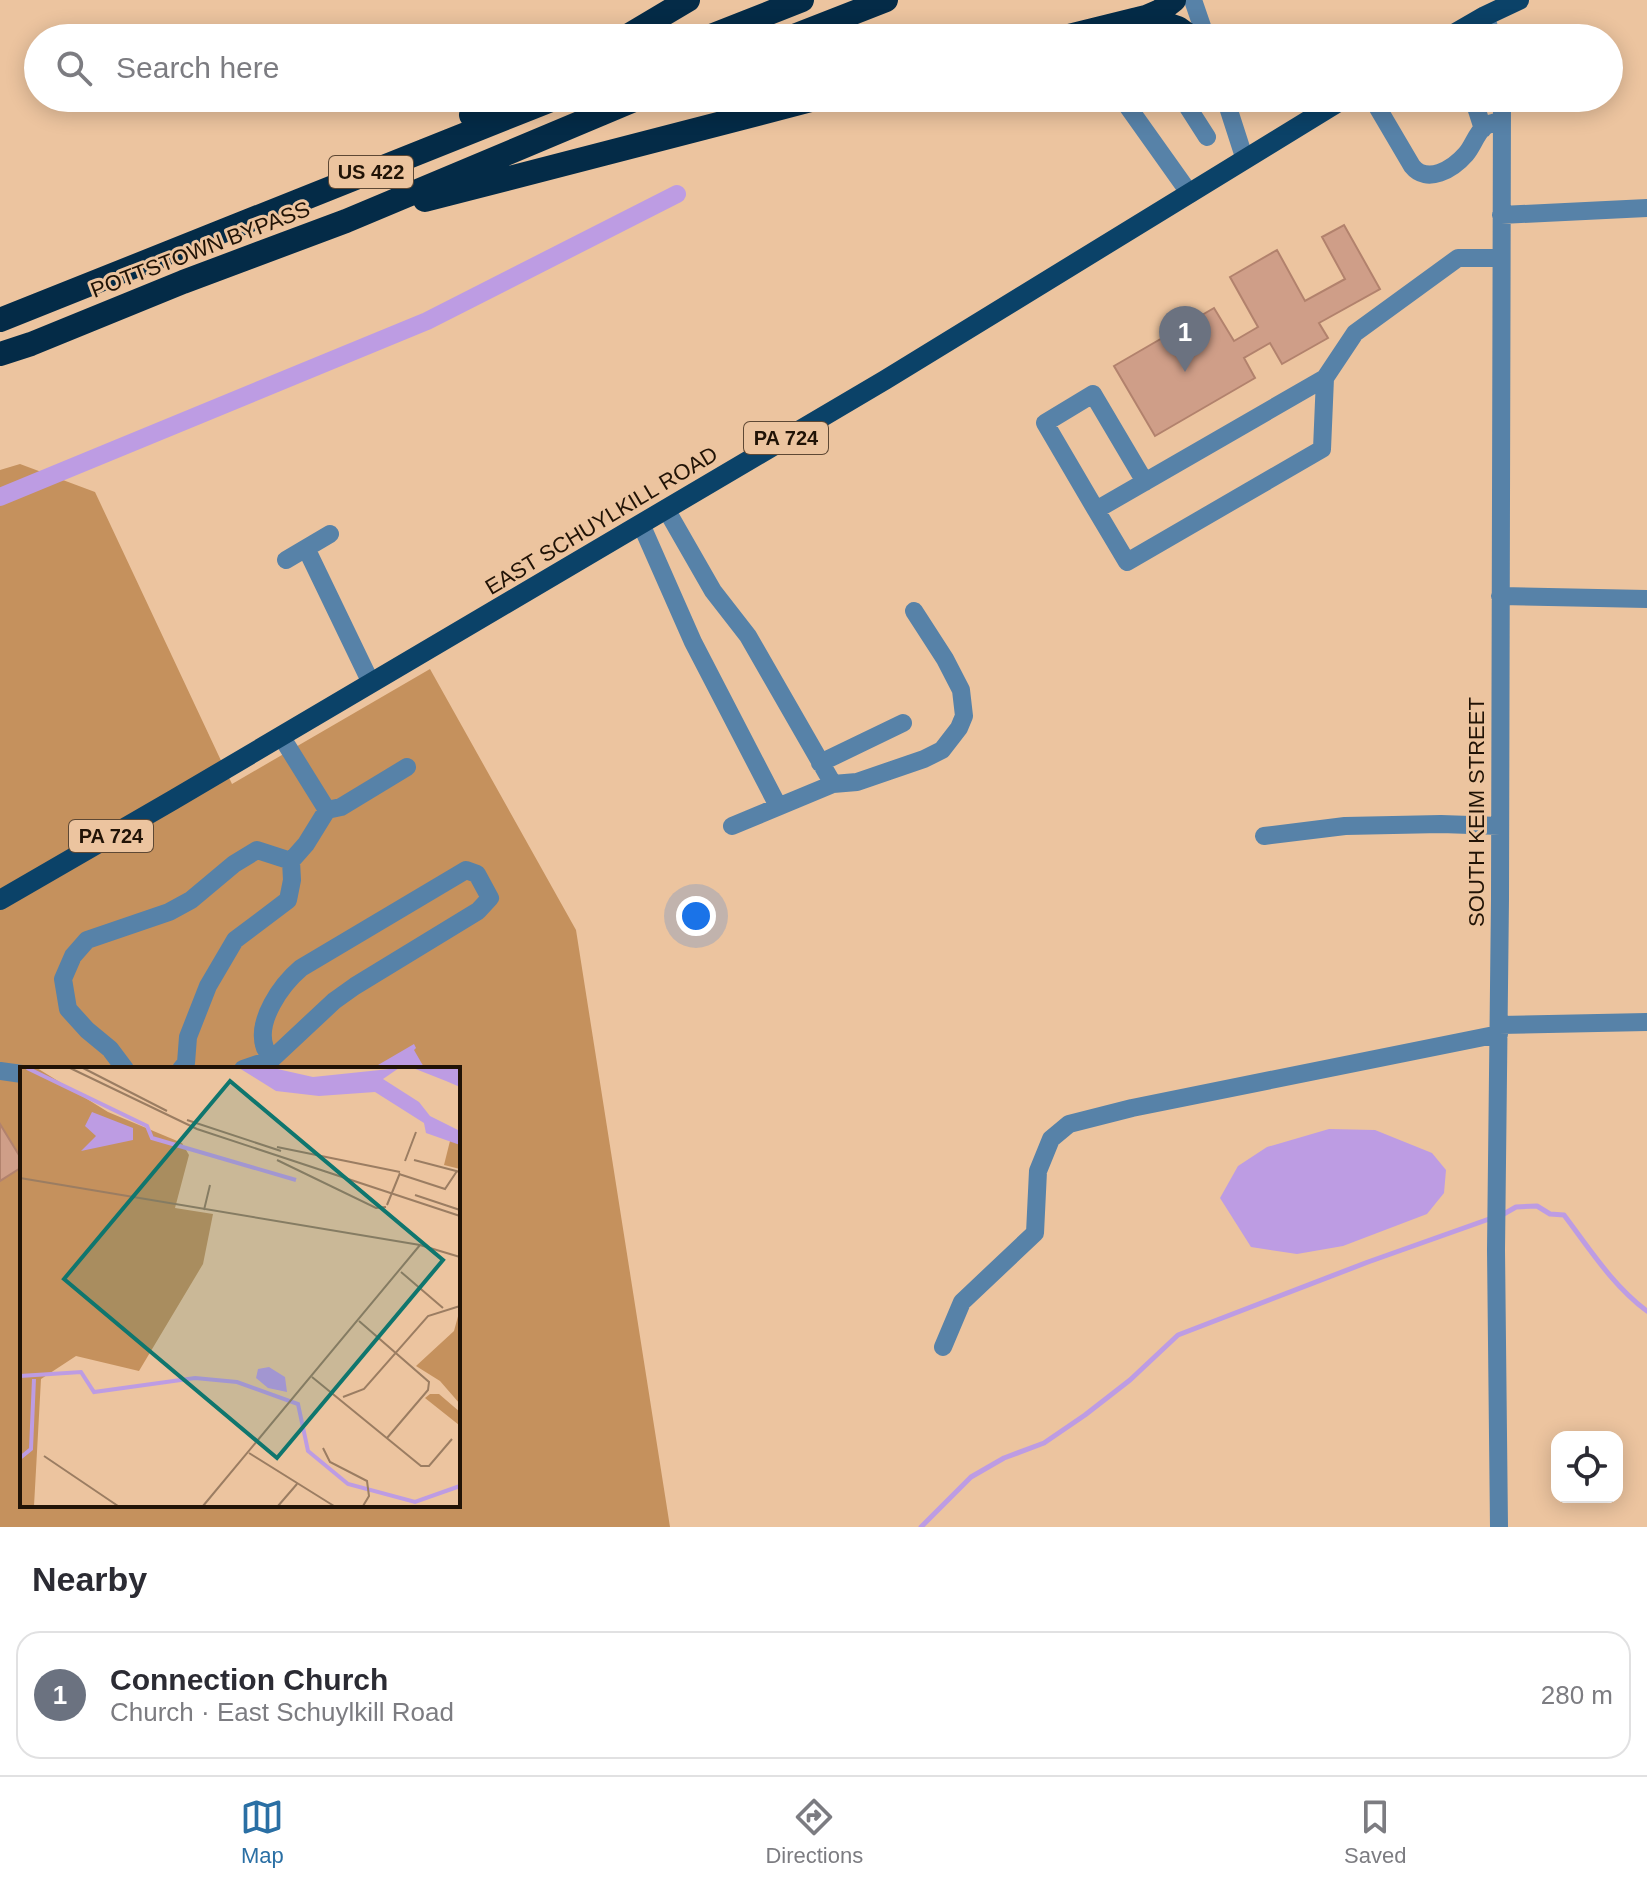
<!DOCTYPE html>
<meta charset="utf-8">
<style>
:root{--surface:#fff;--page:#f7f7f7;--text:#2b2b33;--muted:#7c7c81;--line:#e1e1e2;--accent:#2a6fa4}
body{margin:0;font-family:Helvetica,sans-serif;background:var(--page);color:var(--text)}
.controls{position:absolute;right:24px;bottom:24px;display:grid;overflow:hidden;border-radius:16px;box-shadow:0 4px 20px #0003}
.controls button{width:72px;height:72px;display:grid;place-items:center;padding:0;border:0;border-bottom:2px solid var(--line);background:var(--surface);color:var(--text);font:40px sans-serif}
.you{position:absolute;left:696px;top:916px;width:28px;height:28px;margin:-20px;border:6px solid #fff;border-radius:50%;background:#1a73e8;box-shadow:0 0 0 12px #1a73e833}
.badge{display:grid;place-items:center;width:52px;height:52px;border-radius:50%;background:var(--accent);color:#fff;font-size:26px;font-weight:700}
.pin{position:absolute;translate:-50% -66px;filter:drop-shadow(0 2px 4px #0008)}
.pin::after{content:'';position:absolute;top:42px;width:28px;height:24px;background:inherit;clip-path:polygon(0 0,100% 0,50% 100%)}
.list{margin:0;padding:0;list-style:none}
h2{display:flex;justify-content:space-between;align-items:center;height:104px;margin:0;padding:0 32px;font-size:34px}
h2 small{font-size:26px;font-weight:400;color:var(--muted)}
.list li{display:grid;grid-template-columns:52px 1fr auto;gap:24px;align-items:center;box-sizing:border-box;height:128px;margin:0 16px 16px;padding:0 16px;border:2px solid var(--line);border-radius:24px}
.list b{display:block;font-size:30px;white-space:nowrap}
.list p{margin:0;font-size:26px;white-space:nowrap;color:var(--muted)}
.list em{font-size:26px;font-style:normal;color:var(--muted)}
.icon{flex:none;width:44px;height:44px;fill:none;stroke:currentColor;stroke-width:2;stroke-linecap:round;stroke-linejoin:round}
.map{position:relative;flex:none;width:1647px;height:1527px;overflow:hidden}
.search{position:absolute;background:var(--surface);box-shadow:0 4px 20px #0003;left:24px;right:24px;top:24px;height:88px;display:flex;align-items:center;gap:20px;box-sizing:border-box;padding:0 28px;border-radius:44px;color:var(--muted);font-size:30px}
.sheet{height:248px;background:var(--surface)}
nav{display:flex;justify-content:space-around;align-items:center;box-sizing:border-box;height:112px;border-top:2px solid var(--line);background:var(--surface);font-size:22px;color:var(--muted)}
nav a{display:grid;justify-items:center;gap:4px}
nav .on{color:var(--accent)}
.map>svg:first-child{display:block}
.green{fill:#c5915d;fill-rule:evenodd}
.water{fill:#bd9ce3}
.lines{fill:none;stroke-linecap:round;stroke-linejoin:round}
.stream{stroke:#bd9ce3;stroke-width:5}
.canal{stroke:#bd9ce3;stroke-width:18}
.building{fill:#cf9e88;stroke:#b2826d;stroke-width:2}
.minor{stroke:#5782a8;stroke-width:18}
.major{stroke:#0b4268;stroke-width:20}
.highway{stroke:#042b47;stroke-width:24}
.labels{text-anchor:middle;stroke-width:6;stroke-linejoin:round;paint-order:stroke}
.shield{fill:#ecc49f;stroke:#5e4834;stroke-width:2}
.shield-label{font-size:20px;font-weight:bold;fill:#211306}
.street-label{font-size:22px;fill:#211306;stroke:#ecc49f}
.inset-river{fill:none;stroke:#bd9ce3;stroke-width:4}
.inset-road{fill:none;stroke:#9b7d62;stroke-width:2}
.view{fill:#0f766e;fill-opacity:0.15;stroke:#0f766e;stroke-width:4}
.inset-edge{fill:none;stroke:#211306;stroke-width:4}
</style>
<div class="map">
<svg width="1647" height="1527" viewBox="0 0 1647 1527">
<rect width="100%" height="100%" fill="#ecc49f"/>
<path class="green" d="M20,464l75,28 137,292 198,-115 146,261 94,597h-670v-1057zM22,1069h436v436h-436z"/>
<path class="water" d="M414,1044l2,4 -2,2 11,19h-45l-2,-4z
M1329,1129l46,1 57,23 14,17 -2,23 -17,21 -84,32 -46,8 -46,-7 -31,-49 18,-32 29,-19z"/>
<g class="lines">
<path class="stream" d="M1502,1215l14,-8 21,-1 13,8 14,1c25,33 49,71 83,96
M921,1527l50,-50 33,-19 40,-15 41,-28 45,-35 48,-45 190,-73 124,-44"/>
<path class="canal" d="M0,497l427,-176 250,-127"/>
</g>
<path class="building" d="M1344,225l36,64 -61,34 9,15 -46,26 -12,-21 -26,15 11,20 -100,58 -41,-70 100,-58 20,33 24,-14 -28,-50 47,-27 28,51 40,-22 -23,-42z
M0,1124l22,36v7l-22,14z"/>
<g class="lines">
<path class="minor" d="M1193,0l13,38
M1485,16l8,22
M1127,98l-1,6 64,90
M1182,98l25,39
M1225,98l20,62
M1372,98l40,68c15,19 41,3 54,-12 7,-8 10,-20 18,-27 6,-4 11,-5 18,-6
M1473,98l10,31
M1501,215l146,-7
M1325,378l-3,71 -195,113 -31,-52 229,-132 30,-45 103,-75h43
M666,509l47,82 35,45 85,148 -101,42
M1096,510l-51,-87 48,-29 52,88
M641,524l52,118 85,164
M306,548l65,135
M286,560l44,-26
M1500,596l147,3
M281,736l46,74 14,-3 66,-40
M820,763l83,-40
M833,784l24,-2 67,-23 18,-9 17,-22 5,-12 -3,-26 -16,-31 -31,-48
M1264,836l81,-10 96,-2 59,2
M1499,1025l148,-3
M125,1069l-15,-20 -23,-19 -19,-21 -5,-30 10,-23 14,-16 82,-28 22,-12 43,-36 23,-14 34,11
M181,1069l5,-6 2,-26 20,-51 27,-46 53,-40 4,-20 -1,-19 15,-17 21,-34
M243,1069l29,-10 62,-58 21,-15 123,-75 12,-13 -13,-24 -11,-4 -165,98c-19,16 -46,53 -36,80 2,4 5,7 7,11
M0,1071l22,3
M943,1347l19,-45 73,-69 3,-62 13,-32 18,-15 63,-16 367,-74
M1499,1527l-3,-277 4,-351 2,-801"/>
<path class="major" d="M1447,38l38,-22 34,-16
M0,900l173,-100 712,-420 460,-282"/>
<path class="highway" d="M1146,17l32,11 14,10
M624,38l64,-38
M706,38l96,-38
M789,38l97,-38
M1061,38l85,-21 14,-6 14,-11
M471,115l38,-17
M425,200l394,-102
M0,320l556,-222
M0,354l31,-10 152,-62 163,-61 293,-123"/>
</g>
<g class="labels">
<g class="shield">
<rect x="329" y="156" width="84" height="32" rx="6"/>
<rect x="744" y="422" width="84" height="32" rx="6"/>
<rect x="69" y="820" width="84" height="32" rx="6"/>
</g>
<g class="shield-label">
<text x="371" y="179">US 422</text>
<text x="786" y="445">PA 724</text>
<text x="111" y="843">PA 724</text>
</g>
<g class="street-label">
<text transform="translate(200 249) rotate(-21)" y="8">POTTSTOWN BYPASS</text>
<text transform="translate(601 520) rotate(-31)" y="8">EAST SCHUYLKILL ROAD</text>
<text transform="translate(1476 812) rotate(-90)" y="8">SOUTH KEIM STREET</text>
</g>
</g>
<g transform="translate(20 1067)">
<rect width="440" height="440" fill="#ecc49f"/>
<path d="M0,1h17l71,44 74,31 7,12 -14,53 38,6 -10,50 -64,107 -63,-15 -35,23 -7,127h-14zM430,74l10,1v27l-16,-4zM440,242v95l-20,-23 -24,-15 38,-35zM410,327h9l21,18 -1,13 -34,-27z" fill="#c5915d"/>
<path d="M219,1h34l40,9 86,-9 -16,11 36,23 11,14 30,15v14l-34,-12 -2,-10 -49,-31 -56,4 -43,-5zM393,1h47v19l-14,-6zM72,45l41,16v12l-52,11 15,-15 -11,-10zM249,300l16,10 2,15 -19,-4 -12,-10 2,-9z" fill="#bd9ce3"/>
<path class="inset-river" d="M7,1l120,58 5,12 144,42M0,309l61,-4 13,20 101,-14 42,4 61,22 10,47 40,33 67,18 45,-16M0,391l11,-9 3,-70"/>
<path class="inset-road" d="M50,1l127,61 263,87M63,1l84,43M167,53l94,31M257,80l123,25M257,93l99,48 10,-1M394,93l46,12M385,94l11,-29M379,107l46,15 12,-18M0,111l400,67 40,12M395,128l45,15M367,138l13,-32M184,143l6,-25M381,205l42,36M339,254l70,61 -1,8 -41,48M292,310l109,89h8l23,-27M323,330l21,-8 64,-73 32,-10M303,381l7,14 37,19 2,15 -6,10M229,386l85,53M24,389l74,50M183,439l217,-261M258,439l19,-22"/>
<path class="view" d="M210,14l213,179 -166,198 -213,-179z"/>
<rect width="440" height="440" class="inset-edge"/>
</g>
</svg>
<div class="controls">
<button><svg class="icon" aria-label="locate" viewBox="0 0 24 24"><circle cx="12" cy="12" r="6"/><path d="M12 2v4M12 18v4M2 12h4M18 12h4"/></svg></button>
</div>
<div class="you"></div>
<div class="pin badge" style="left:1185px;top:372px;background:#6b7280">1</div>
<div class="search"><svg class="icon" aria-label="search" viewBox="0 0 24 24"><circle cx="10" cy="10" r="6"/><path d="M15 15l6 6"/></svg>Search here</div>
</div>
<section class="sheet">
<h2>Nearby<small></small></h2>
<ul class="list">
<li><span class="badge" style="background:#6b7280">1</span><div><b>Connection Church</b><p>Church · East Schuylkill Road</p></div><em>280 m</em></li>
</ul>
</section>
<nav>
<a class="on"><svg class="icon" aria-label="map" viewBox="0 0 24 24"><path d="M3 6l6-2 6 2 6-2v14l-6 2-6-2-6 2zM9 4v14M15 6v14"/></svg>Map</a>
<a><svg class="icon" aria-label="directions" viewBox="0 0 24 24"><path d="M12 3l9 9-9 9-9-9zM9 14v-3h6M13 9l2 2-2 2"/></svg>Directions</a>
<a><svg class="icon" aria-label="saved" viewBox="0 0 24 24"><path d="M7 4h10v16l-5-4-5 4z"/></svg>Saved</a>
</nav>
